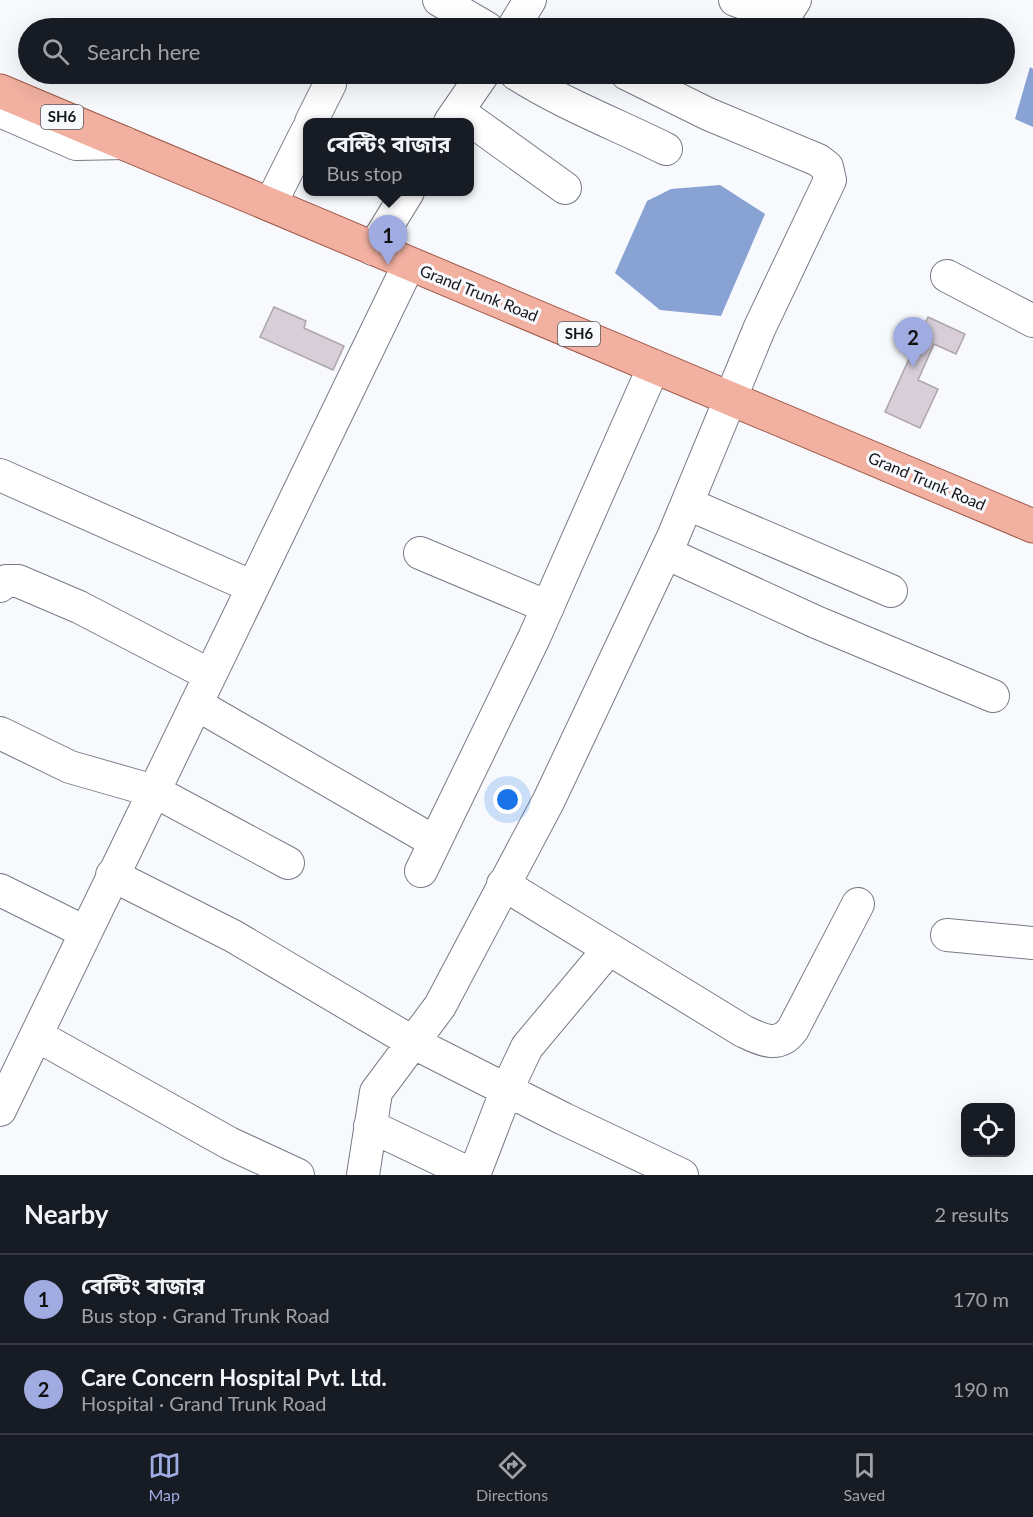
<!DOCTYPE html>
<meta charset="utf-8">
<style>
:root{--surface:#171b24;--page:#242831;--text:#f1f3f6;--muted:#9ea1a6;--line:#363941;--accent:#a0ace1}
body{margin:0;font-family:Lato,"Noto Sans Bengali",sans-serif;background:var(--page);color:var(--text)}
.controls{position:absolute;right:18px;bottom:18px;display:grid;overflow:hidden;border-radius:12px;box-shadow:0 6px 24px #0002}
.controls button{width:54px;height:54px;display:grid;place-items:center;padding:0;border:0;border-bottom:2px solid var(--line);background:var(--surface);color:var(--text);font:30px sans-serif}
.you{position:absolute;left:508px;top:800px;width:21px;height:21px;margin:-15px;border:4px solid #fff;border-radius:50%;background:#1a73e8;box-shadow:0 0 0 9px #1a73e833}
.badge{display:grid;place-items:center;width:39px;height:39px;border-radius:50%;background:var(--accent);color:#111;font-size:20px;font-weight:700}
.pin{position:absolute;translate:-50% -50px;filter:drop-shadow(0 2px 3px #0008)}
.pin::after{content:'';position:absolute;top:32px;width:21px;height:18px;background:inherit;clip-path:polygon(0 0,100% 0,50% 100%)}
.popup{position:absolute;left:303px;top:118px;width:171px;height:78px;box-sizing:border-box;display:grid;place-content:center;border-radius:12px;background:var(--surface);filter:drop-shadow(0 2px 4px #0005);font-size:20px;white-space:nowrap;color:var(--muted)}
.popup b{font-size:22px;color:var(--text)}
.popup::after{content:'';position:absolute;left:50%;top:100%;margin-left:-12px;border:12px solid transparent;border-top-color:var(--surface)}
.list{margin:0;padding:0;list-style:none}
h2{display:flex;justify-content:space-between;align-items:center;height:78px;margin:0;padding:0 24px;font-size:26px}
h2 small{font-size:20px;font-weight:400;color:var(--muted)}
.list li{display:grid;grid-template-columns:39px 1fr auto;gap:18px;align-items:center;box-sizing:border-box;height:90px;padding:0 24px;border-top:2px solid var(--line)}
.list b{display:block;font-size:22px;white-space:nowrap}
.list p{margin:0;font-size:20px;white-space:nowrap;color:var(--muted)}
.list em{font-size:20px;font-style:normal;color:var(--muted)}
.icon{flex:none;width:33px;height:33px;fill:none;stroke:currentColor;stroke-width:2;stroke-linecap:round;stroke-linejoin:round}
.map{position:relative;flex:none;width:1033px;height:1175px;overflow:hidden}
.search{position:absolute;background:var(--surface);box-shadow:0 6px 24px #0002;left:18px;right:18px;top:18px;height:66px;display:flex;align-items:center;gap:15px;box-sizing:border-box;padding:0 21px;border-radius:33px;color:var(--muted);font-size:22px}
.sheet{height:258px;background:var(--surface)}
nav{display:flex;justify-content:space-around;align-items:center;box-sizing:border-box;height:84px;border-top:2px solid var(--line);background:var(--surface);font-size:16px;color:var(--muted)}
nav a{display:grid;justify-items:center;gap:3px}
nav .on{color:var(--accent)}
.map>svg:first-child{display:block}
.water{fill:#88a2d3}
.building{fill:#d7ced8;stroke:#ada5ae;stroke-width:1.5}
.lines{fill:none;stroke-linecap:round;stroke-linejoin:round}
.minor-casing{stroke:#777b85;stroke-width:34}
.major-casing{stroke:#9e5848;stroke-width:35}
.minor{stroke:#fff;stroke-width:32}
.major{stroke:#f1b0a0;stroke-width:33}
.labels{text-anchor:middle;stroke-width:6;stroke-linejoin:round;paint-order:stroke}
.shield{fill:#f7f9fd;stroke:#595a5e;stroke-width:1.5}
.shield-label{font-size:15px;font-weight:bold;fill:#15161a}
.street-label{font-size:16px;fill:#15161a;stroke:#f7f9fd}
</style>
<div class="map">
<svg width="1033" height="1175" viewBox="0 0 1033 1175">
<rect width="100%" height="100%" fill="#f7f9fd"/>
<path class="water" d="M1030,67l3,2v58l-18,-8z
M720,185l45,29 -44,102 -61,-6 -45,-37 32,-72 24,-12z"/>
<path class="building" d="M274,307l32,14 -2,7 40,18 -11,24 -73,-33z
M928,317l37,17 -9,20 -22,-10 -16,36 20,9 -18,39 -35,-16z"/>
<g class="lines">
<defs>
<path id="minor" d="M439,0l48,28
M735,0l36,13 12,1 5,-3 7,-11
M513,28l17,-28
M516,74c47,30 100,50 150,75
M0,111l76,33 49,-1
M458,111l107,77
M311,122l19,-38
M450,122l33,-48
M270,205l37,-74
M373,249l35,-57
M947,276l86,45
M0,475l253,112
M688,504l203,87
M420,553l128,54
M666,553l150,69 177,74
M0,586l6,-5h12l61,26 131,68
M196,704l239,138
M0,733l70,34 84,24 134,72
M421,871l113,-233 120,-272
M112,875l121,61 181,107 150,76 118,56
M503,884l240,147c19,9 36,18 50,-2l65,-125
M0,890l85,42
M947,935l86,8
M36,1035l193,108 69,32
M0,1110l409,-846
M370,1126l103,49
M363,1175l13,-83 64,-86 109,-206 124,-263 87,-210 70,-147 -3,-13 -9,-7 -110,-46 -81,-40
M474,1175l33,-86 20,-42 82,-98"/>
<path id="major" d="M0,91l1033,435"/>
</defs>
<use href="#minor" class="minor-casing"/>
<use href="#major" class="major-casing"/>
<use href="#minor" class="minor"/>
<use href="#major" class="major"/>
</g>
<g class="labels">
<g class="shield">
<rect x="41" y="105" width="42" height="24" rx="4.5"/>
<rect x="558" y="322" width="42" height="24" rx="4.5"/>
</g>
<g class="shield-label">
<text x="62" y="122">SH6</text>
<text x="579" y="339">SH6</text>
</g>
<g class="street-label">
<text transform="translate(479 293) rotate(22)" y="6">Grand Trunk Road</text>
<text transform="translate(927 481) rotate(23)" y="6">Grand Trunk Road</text>
</g>
</g>
</svg>
<div class="controls">
<button><svg class="icon" aria-label="locate" viewBox="0 0 24 24"><circle cx="12" cy="12" r="6"/><path d="M12 2v4M12 18v4M2 12h4M18 12h4"/></svg></button>
</div>
<div class="you"></div>
<div class="pin badge" style="left:388px;top:265px">1</div>
<div class="popup"><b>বেল্টিং বাজার</b>Bus stop</div>
<div class="pin badge" style="left:913px;top:367px">2</div>
<div class="search"><svg class="icon" aria-label="search" viewBox="0 0 24 24"><circle cx="10" cy="10" r="6"/><path d="M15 15l6 6"/></svg>Search here</div>
</div>
<section class="sheet">
<h2>Nearby<small>2 results</small></h2>
<ul class="list">
<li><span class="badge">1</span><div><b>বেল্টিং বাজার</b><p>Bus stop · Grand Trunk Road</p></div><em>170 m</em></li>
<li><span class="badge">2</span><div><b>Care Concern Hospital Pvt. Ltd.</b><p>Hospital · Grand Trunk Road</p></div><em>190 m</em></li>
</ul>
</section>
<nav>
<a class="on"><svg class="icon" aria-label="map" viewBox="0 0 24 24"><path d="M3 6l6-2 6 2 6-2v14l-6 2-6-2-6 2zM9 4v14M15 6v14"/></svg>Map</a>
<a><svg class="icon" aria-label="directions" viewBox="0 0 24 24"><path d="M12 3l9 9-9 9-9-9zM9 14v-3h6M13 9l2 2-2 2"/></svg>Directions</a>
<a><svg class="icon" aria-label="saved" viewBox="0 0 24 24"><path d="M7 4h10v16l-5-4-5 4z"/></svg>Saved</a>
</nav>
